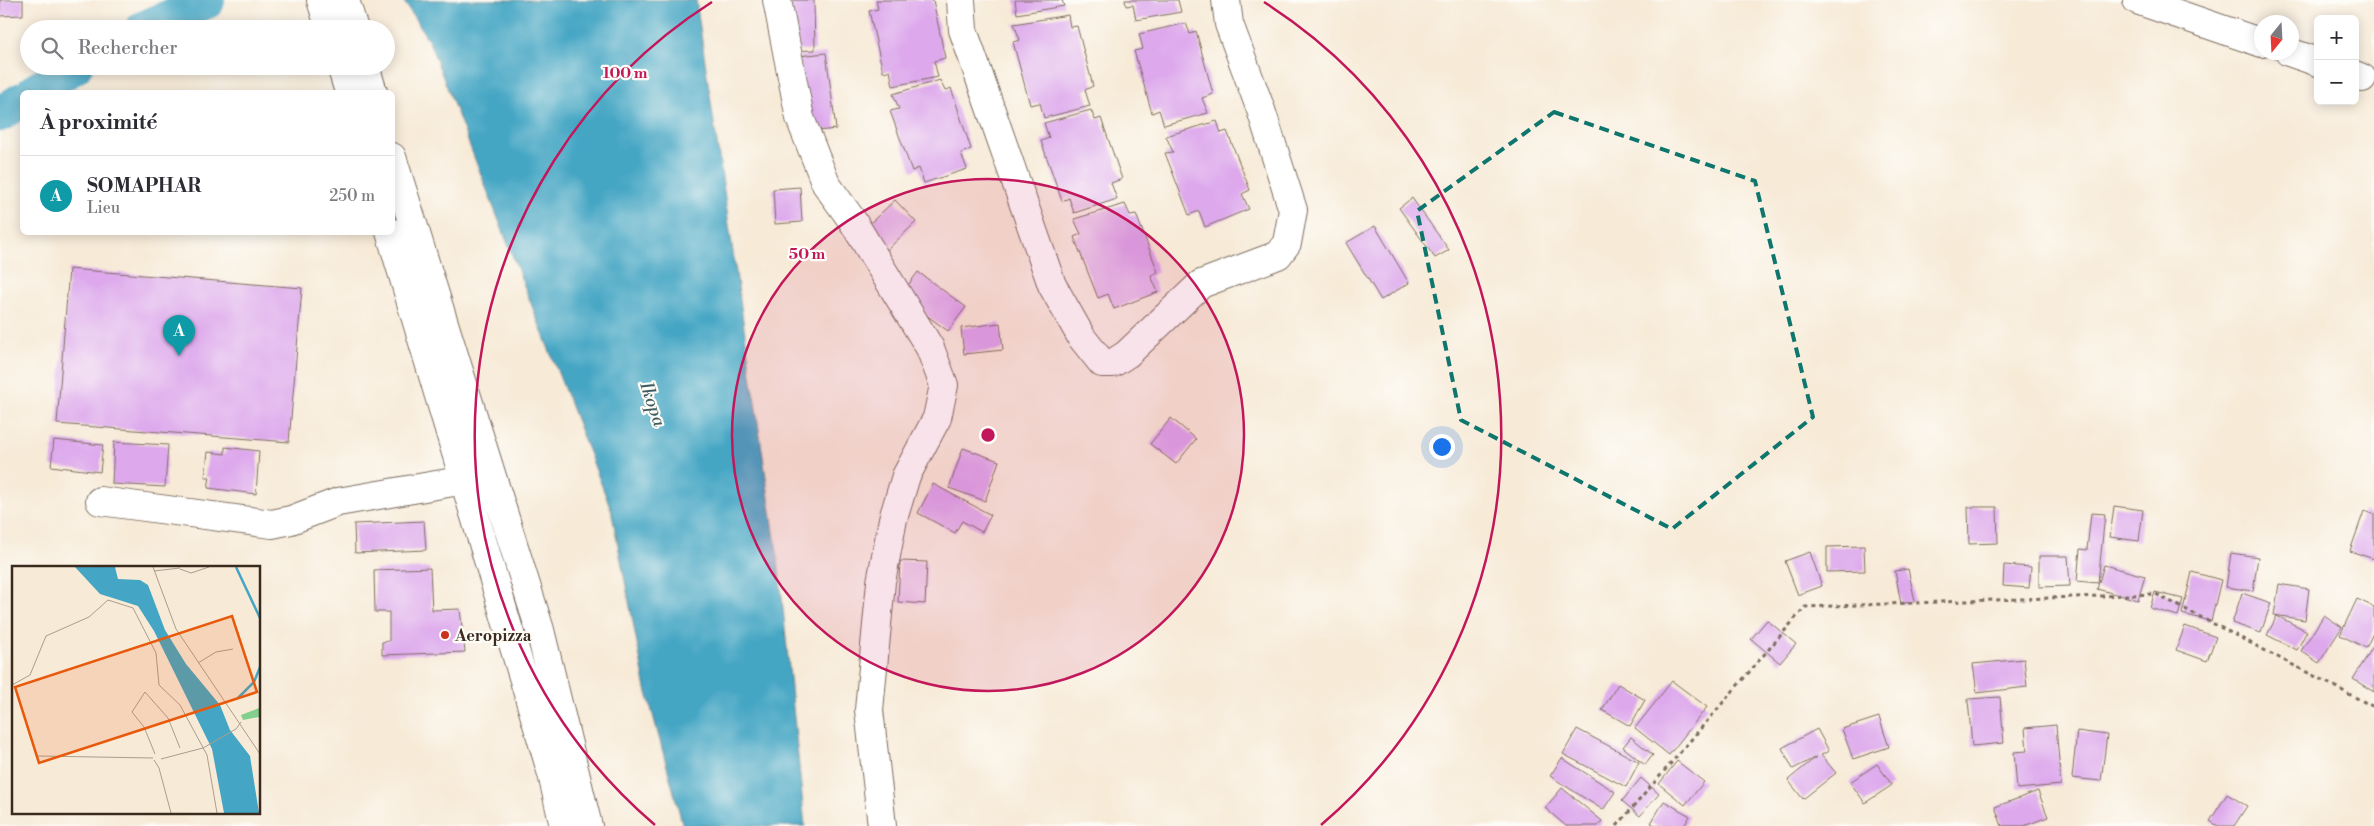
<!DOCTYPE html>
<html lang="fr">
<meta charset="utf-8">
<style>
:root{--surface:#fff;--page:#f7f7f7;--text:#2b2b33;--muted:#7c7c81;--line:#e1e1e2;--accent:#d93025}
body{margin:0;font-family:"Libre Bodoni",serif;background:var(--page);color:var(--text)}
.controls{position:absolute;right:15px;top:15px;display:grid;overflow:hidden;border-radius:8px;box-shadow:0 2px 12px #0003}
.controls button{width:45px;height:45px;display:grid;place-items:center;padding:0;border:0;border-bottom:1px solid var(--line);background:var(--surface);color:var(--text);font:25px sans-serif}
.compass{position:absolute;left:2254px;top:15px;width:45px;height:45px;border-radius:50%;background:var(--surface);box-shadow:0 2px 12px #0003;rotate:198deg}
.you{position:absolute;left:1441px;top:446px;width:18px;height:18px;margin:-12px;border:4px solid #fff;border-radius:50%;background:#1a73e8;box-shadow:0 0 0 8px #1a73e833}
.badge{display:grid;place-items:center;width:32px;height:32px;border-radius:50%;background:var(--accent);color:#fff;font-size:16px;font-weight:700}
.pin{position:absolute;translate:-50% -41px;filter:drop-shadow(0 1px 2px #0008)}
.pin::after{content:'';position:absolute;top:26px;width:18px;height:15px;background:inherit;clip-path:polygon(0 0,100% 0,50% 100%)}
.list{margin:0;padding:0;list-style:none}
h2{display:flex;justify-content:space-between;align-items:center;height:65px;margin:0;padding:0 20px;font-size:21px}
h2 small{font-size:16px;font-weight:400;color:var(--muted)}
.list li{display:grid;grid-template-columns:32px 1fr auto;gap:15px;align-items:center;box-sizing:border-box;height:80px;padding:0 20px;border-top:1px solid var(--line)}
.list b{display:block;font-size:19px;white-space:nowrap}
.list p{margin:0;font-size:16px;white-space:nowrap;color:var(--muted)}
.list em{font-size:16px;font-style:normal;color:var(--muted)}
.icon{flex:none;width:28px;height:28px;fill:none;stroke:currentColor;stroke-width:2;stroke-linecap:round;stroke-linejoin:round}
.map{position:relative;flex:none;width:2374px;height:826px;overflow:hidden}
.search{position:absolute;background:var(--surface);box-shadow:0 2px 12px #0003;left:20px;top:20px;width:375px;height:55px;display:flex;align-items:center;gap:12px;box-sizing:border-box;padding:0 18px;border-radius:28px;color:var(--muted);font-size:19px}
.panel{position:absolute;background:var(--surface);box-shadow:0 2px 12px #0003;left:20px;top:90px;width:375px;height:145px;border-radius:8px}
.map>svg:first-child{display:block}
.water{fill:#44a6c4;stroke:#406871}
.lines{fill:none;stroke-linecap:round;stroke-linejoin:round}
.canal{stroke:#44a6c4;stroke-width:36}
.building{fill:#dda8ec}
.minor-casing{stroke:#7d6d5f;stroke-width:30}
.major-casing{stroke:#7d6d5f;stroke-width:30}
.path{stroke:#7d6d5f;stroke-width:3;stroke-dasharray:4 4;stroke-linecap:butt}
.minor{stroke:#fff;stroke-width:28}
.major{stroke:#fff;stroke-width:28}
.marked{fill:none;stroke:#0f766e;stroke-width:4;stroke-dasharray:10 6;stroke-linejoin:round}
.ring{fill:none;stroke:#c2185b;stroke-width:2.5}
.poi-dot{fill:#c8321e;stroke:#fdfcf7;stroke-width:2}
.labels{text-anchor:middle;stroke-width:4.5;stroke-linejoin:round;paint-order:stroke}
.poi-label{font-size:16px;font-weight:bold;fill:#3b2a1e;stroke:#fdfcf7;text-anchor:start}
.water-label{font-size:18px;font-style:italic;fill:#3f5c60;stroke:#fdfcf7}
.inset-river{fill:none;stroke:#44a6c4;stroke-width:2.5}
.inset-road{fill:none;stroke:#ac9d8d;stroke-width:1}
.view{fill:#e8590c;fill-opacity:0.15;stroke:#e8590c;stroke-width:2.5}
.inset-edge{fill:none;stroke:#3b2a1e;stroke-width:2.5}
.centre{fill:#c2185b;stroke:#fdfcf7;stroke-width:2.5}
.ring-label{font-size:15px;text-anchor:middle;font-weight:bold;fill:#c2185b;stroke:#fdfcf7;stroke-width:4.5;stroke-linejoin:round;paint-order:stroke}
</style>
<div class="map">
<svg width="2374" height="826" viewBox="0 0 2374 826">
<rect width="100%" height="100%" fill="#fdfcf7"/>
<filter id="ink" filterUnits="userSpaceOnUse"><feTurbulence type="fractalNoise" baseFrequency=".02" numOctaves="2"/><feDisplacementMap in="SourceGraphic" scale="10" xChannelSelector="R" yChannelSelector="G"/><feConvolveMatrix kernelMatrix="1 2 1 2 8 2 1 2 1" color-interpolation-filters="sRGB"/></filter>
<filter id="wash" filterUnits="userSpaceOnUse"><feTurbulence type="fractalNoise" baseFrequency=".0096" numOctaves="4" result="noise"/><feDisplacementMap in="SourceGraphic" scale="20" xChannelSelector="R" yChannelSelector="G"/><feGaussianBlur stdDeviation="1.12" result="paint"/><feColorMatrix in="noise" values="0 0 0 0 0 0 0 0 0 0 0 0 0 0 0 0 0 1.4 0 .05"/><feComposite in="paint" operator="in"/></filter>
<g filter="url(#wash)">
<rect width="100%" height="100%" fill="#f7ead7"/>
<path class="water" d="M403,0h293l82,559 27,267h-122l-37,-137 -35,-180 -182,-468z"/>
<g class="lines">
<path class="canal" d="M143,29l64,-28
M34,92l41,-26
M0,114l22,-14"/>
</g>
<g id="blocks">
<path class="building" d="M0,0h23v15l-23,1z
M788,0h26l1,50 -26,1z
M876,0h57l12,58 -11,3 4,16 -45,9 -3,-15 -7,1 -14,-61 9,-2z
M1015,0h47l2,6 -47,8z
M1125,0h53l3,12 -45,8 -3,-15 -7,1z
M1068,15l2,12 7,-1 16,60 -8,4 5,16 -46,12 -4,-15 -10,2 -17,-63 7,-2 -6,-16z
M1186,23l4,11 6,-3 17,63 -11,4 6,15 -44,12 -5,-15 -7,3 -18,-62 9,-2 -4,-15z
M826,53l10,76 -28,3 -9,-76z
M940,80l5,11 6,-3 20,61 -10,4 6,16 -43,14 -5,-15 -7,3 -22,-60 9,-2 -6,-15z
M1091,110l4,10 6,-2 21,61 -11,4 6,16 -43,14 -5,-15 -7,3 -21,-60 8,-3 -5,-15z
M1217,121l4,12 6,-2 23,59 -8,4 7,15 -44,18 -6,-16 -10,4 -24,-62 8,-1 -7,-16z
M800,187l2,35 -27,2 -2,-35z
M1412,198l37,52 -14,8 -36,-50z
M895,200l21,22 -30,29 -21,-23z
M1125,204l5,11 6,-1 22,58 -7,4 7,16 -44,17 -6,-15 -10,4 -24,-61 7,-3 -7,-15z
M1375,226l34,57 -28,17 -35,-57z
M69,269l233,19 -13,154 -232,-18z
M918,272l48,35 -18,24 -48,-35z
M1000,323l3,27 -39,4 -3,-26z
M1171,418l25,21 -20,25 -26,-20z
M54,440l49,5 -3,27 -49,-6z
M114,442l54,3 -3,42 -53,-3z
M225,447l34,4 -3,43 -48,-6 2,-11h-5l3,-25 17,2z
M963,448l36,13 -14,40 -36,-13z
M933,484l58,31 -9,17 -20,-11 -7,12 -37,-20z
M2114,506l29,4 -4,31 -29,-4z
M1968,507h29l1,36 -29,1z
M2364,511l10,3v45l-24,-8z
M2091,513l14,1 -7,69 -21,-2 3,-32 7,1z
M424,521l2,29 -71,3 -1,-29z
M1864,546l1,25 -38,1v-25z
M1810,552l12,34 -24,9 -13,-34z
M2231,553l27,4 -5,34 -27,-4z
M2039,556h29l2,30 -31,1z
M900,561l27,1 -2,42 -27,-2z
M2004,565l27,2 -2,21 -26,-2z
M2104,565l41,11 -7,24 -41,-11z
M430,568l2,42 28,-1 5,43 -83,3v-13l7,-1v-29h-14l-1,-42z
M1908,569l7,32 -14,3 -6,-33z
M2192,572l29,8 -10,41 -29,-7z
M2279,584l30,5 -4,31 -31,-5z
M2155,592l28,7 -5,17 -28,-8z
M2242,593l29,10 -10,30 -29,-10z
M2357,599l17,8v24l-8,17 -26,-13z
M2324,615l18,12 -23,36 -18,-12z
M2277,616l30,15 -10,19 -30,-15z
M1767,620l29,24 -16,19 -29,-24z
M2185,626l31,11 -9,24 -31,-11z
M2374,645v47l-21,-13z
M2024,659l3,28 -50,6 -4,-29z
M1672,681l35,26 -38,48 -34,-27z
M1618,684l27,16 -15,26 -28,-16z
M2000,697l4,46 -32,3 -4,-47z
M1879,717l10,30 -36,12 -11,-30z
M2056,725l5,60 -44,4 -3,-37 13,-1 -2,-23z
M1577,729l62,33 -13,25 -63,-33z
M1817,729l12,22 -8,4 15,18 -33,26 -15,-19 28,-23 -23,12 -11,-21z
M2077,731l30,4 -6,46 -29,-3z
M1631,737l22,18 -8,10 -22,-18z
M1562,758l53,34 -12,18 -53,-34z
M1677,761l27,21 -19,23 -26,-21z
M1877,764l15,21 -27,18 -15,-21z
M1641,778l18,16 -19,22 -18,-15z
M1562,788l40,33 -4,5h-32l-21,-18z
M2038,791l10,26 -24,9h-22l-7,-19z
M2227,794l20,12 -13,20h-16l-8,-5z
M1664,801l26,15 -6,10h-27l-6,-3z"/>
</g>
</g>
<g filter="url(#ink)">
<use href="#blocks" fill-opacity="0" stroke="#7d6d5f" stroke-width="1"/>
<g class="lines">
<defs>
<path id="minor" d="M777,0l23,118 26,66 26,36 78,128 14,37 -7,33 -31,58 -13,43 -12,63 -12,128 13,116
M961,0l2,30 89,255 30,53 20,25h11l14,-9 74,-70 77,-29 9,-12 6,-33 -32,-100 -32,-86 -3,-24
M2137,0l125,43
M2289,52l29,10
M2355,75l7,3
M100,501l172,23 19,-4 47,-18 150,-26"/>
<path id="major" d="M321,0l9,29
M345,0l9,29
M341,66l8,26
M365,66l8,26
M392,157l148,473 48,196
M390,232l162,542 12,52"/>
</defs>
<use href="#minor" class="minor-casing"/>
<use href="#major" class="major-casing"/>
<path class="path" d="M1617,826l188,-219 351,-13 218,113"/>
<use href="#minor" class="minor"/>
<use href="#major" class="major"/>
</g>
</g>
<path class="marked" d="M1554,112l201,69 58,236 -141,112 -211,-109 -44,-209z"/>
<circle cx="988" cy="435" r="256" fill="#c2185b" fill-opacity=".12"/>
<g class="ring">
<circle cx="988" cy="435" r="256"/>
<path d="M655 825A513 513 0 0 1 712 2M1264 2A513 513 0 0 1 1321 825"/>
</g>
<circle class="poi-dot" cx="445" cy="635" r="5"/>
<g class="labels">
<g class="poi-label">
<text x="455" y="641">Aeropizza</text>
</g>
<g class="water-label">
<text transform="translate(653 404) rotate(71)" y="6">Ikopa</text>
</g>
</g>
<g transform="translate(12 566)">
<rect width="248" height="248" fill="#f7ead7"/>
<path d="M247,142v9l-16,3 -2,-5z" fill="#83cf8d"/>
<path d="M63,1h40l3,12 22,1 8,5 17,45 21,34 34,41 10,25 20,26 9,57h-35l-12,-64 -58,-118 -16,-25 -38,-12z" fill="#44a6c4"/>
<path class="inset-river" d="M224,1l24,51M226,132l16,-16 6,-15"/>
<path class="inset-road" d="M141,1l23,62 84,125M168,3l11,4 18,-6M142,5l26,-3M186,97l18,-11 17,-3M0,119l18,-10 16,-39 43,-19 19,-17 25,8 23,45 3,32 21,20 27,50 10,58M143,188l-11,-27 -12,-15 13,-20 23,26 12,30M26,190l115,2M149,193l42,-11 33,-19 5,-7M142,194l5,8 12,45"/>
<path class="view" d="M220,50l25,76 -218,71 -24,-76z"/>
<rect width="248" height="248" class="inset-edge"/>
</g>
<circle cx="988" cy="435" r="8" class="centre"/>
<g class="ring-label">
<text x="625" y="78">100 m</text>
<text x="807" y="259">50 m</text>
</g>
</svg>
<div class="controls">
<button>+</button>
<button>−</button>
</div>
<svg class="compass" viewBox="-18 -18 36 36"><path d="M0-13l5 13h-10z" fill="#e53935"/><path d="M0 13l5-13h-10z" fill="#7c7c81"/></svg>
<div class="you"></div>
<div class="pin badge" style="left:179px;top:356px;background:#0f9aa8">A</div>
<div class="search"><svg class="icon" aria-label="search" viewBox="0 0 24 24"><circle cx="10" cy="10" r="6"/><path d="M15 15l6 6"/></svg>Rechercher</div>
<section class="panel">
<h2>À proximité<small></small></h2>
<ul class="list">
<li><span class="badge" style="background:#0f9aa8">A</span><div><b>SOMAPHAR</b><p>Lieu</p></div><em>250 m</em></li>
</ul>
</section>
</div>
